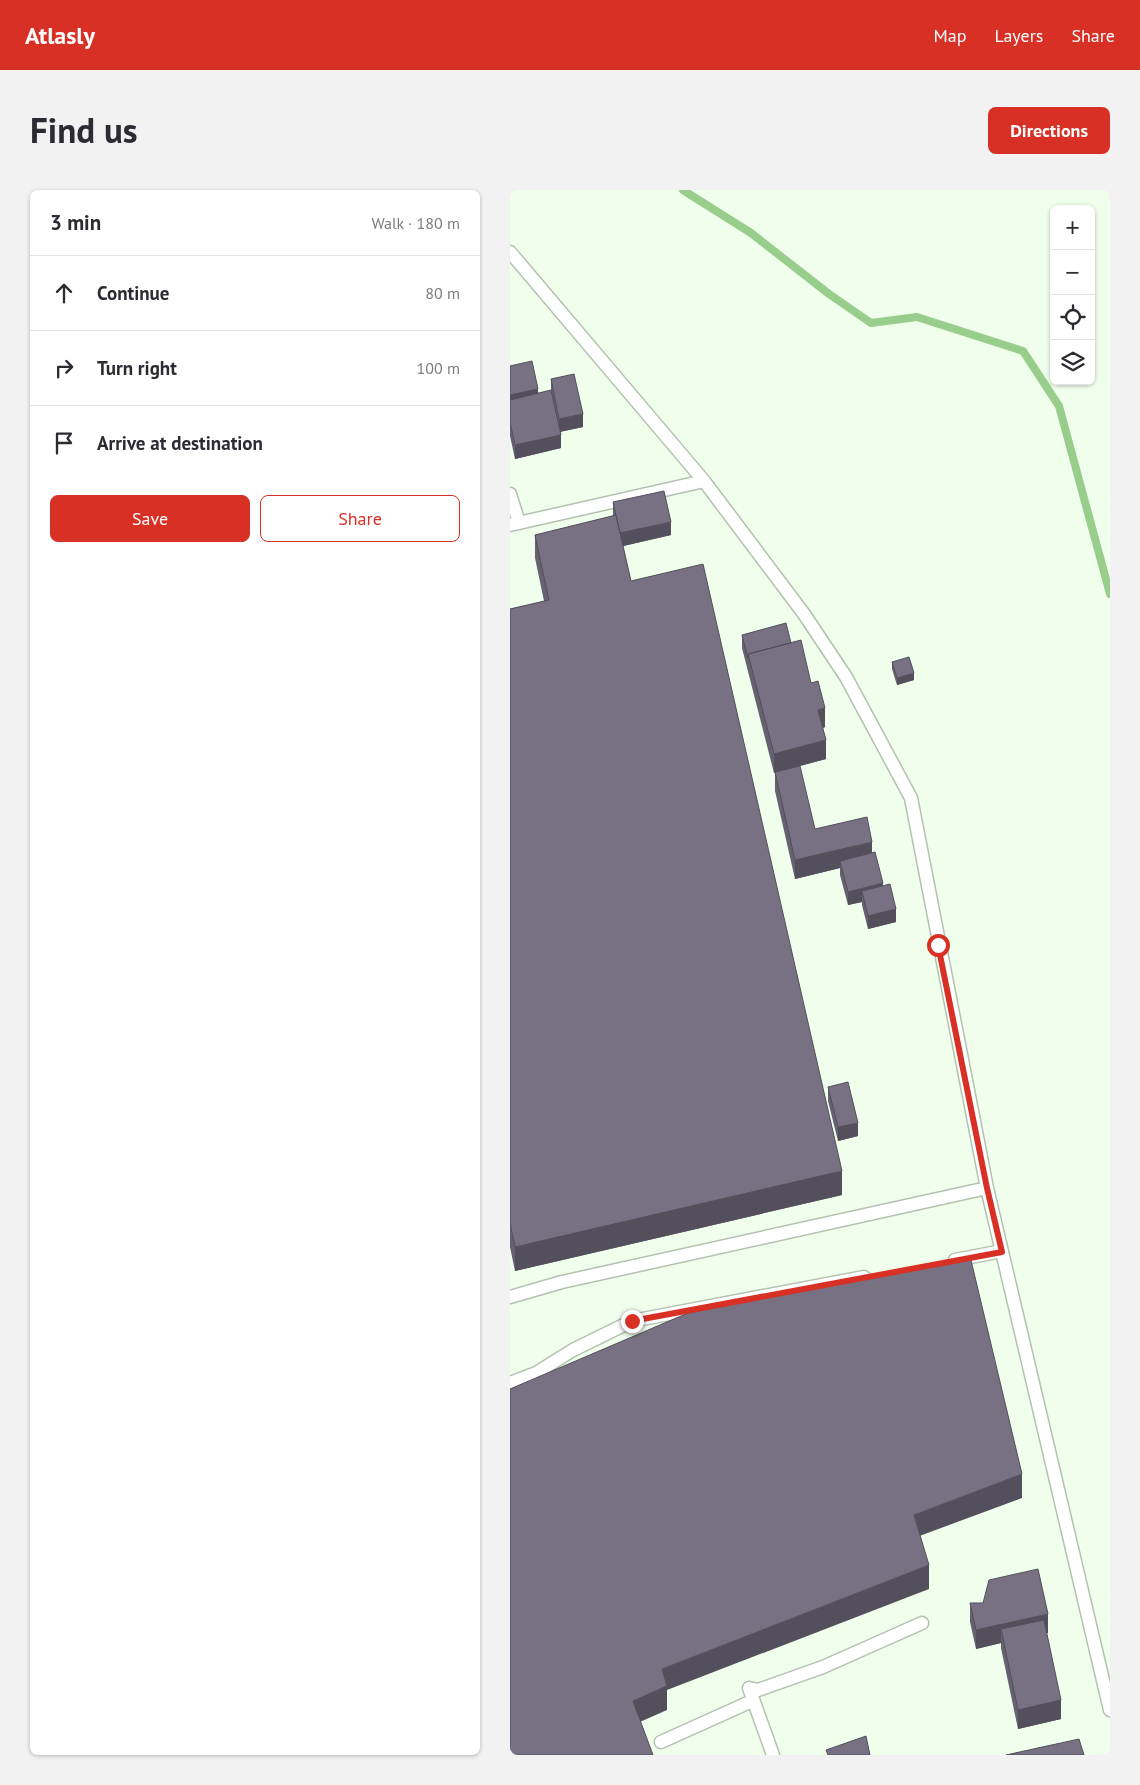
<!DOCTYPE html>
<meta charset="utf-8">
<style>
:root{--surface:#fff;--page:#f2f2f3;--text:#2b2b33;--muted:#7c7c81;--line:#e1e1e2;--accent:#d93025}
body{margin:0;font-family:"PT Sans",sans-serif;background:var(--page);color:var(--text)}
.controls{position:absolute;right:15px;top:15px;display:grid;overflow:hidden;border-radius:8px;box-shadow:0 1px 4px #0004}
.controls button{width:45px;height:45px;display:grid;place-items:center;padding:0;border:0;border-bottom:1px solid var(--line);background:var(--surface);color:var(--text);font:25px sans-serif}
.stop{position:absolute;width:15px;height:15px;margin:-11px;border:4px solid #d93025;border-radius:50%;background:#fff}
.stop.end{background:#d93025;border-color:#fff;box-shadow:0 1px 5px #0008}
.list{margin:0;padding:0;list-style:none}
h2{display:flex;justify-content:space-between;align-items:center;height:65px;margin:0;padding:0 20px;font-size:21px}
h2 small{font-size:16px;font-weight:400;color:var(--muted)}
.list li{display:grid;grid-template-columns:32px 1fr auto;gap:15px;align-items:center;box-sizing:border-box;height:75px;padding:0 20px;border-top:1px solid var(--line)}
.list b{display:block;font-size:19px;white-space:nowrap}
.list em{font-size:16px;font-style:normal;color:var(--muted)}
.actions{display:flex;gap:10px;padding:15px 20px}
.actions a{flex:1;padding:11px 0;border:1px solid var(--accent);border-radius:8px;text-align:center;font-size:18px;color:var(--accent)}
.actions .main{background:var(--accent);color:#fff}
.icon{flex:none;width:28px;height:28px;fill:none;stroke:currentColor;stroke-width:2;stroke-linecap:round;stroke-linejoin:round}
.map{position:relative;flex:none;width:600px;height:1565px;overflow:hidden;border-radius:8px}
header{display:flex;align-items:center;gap:30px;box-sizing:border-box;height:70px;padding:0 25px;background:var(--accent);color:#fff}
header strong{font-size:24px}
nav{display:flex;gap:28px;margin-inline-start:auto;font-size:18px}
.intro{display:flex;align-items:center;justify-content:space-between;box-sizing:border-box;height:120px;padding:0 30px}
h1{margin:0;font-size:35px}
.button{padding:12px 22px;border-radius:8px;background:var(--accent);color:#fff;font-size:18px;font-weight:700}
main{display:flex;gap:30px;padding:0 30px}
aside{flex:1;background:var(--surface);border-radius:8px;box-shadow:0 1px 4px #0004}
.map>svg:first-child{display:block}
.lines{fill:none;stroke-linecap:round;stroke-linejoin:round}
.stream{stroke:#99cd8b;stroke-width:8}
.service-casing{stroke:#b3c1b0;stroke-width:15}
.service{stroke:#fff;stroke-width:12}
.wall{fill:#666171}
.shaded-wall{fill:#534f5c}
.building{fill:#777183;stroke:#534f5c}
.route{stroke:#d93025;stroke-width:6}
</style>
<header>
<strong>Atlasly</strong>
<nav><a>Map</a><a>Layers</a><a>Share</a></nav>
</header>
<div class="intro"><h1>Find us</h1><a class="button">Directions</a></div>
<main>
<aside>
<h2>3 min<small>Walk · 180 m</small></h2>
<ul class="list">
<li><svg class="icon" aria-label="ahead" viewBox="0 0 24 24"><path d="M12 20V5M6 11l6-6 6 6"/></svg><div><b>Continue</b></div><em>80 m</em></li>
<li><svg class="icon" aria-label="right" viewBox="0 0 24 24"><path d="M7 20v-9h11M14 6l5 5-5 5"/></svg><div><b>Turn right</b></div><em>100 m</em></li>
<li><svg class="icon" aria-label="arrive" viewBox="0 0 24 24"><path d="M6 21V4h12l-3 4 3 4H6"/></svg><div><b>Arrive at destination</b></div></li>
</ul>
<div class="actions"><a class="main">Save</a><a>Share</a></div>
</aside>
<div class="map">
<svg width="600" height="1565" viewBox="0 0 600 1565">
<rect width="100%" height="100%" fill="#f0feec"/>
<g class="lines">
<path class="stream" d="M173,0l68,43 78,61 42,29 46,-6 106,34 36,55 51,188"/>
<defs>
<path id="service" d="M0,62l194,229 100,133 42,63 65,121 76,390 123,522
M0,304l9,29
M0,335l194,-44
M445,1070l47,-9
M0,1107l52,-15 425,-94
M0,1193l26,-10 37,-23 59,-29 232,-44
M151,1552l91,-41
M263,1565l-24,-67 9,2 65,-23 99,-44"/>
</defs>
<use href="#service" class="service-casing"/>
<use href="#service" class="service"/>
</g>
<path class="wall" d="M0,176l28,27 13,-2v-12l32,48 -23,5 1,16 -46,11 -5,-23z
M103,312l58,33 -48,11 8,35 211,614 -327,76 -5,-24v-638l34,-8 -9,-43v-23l78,-19z
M232,445l49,8 20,40 14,44 -2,1 3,31 -35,9 24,61 57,24 11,33 13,36 -28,7 -6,-24v-3l-14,3 -8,-30v-7l-45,11 -20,-88v-18h-1l-32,-125z
M382,472l22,18 -17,5 -5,-16z
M318,897l30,49 -20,5 -10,-40z
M460,1413l78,30h-2l15,86 -43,10 -17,-81v-5l-25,6 -6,-27z"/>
<path class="shaded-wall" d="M28,199v13l-28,6v-13z
M73,224v13l-24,5v-13z
M51,245v13l-46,11v-14z
M161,332v13l-52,12v-14z
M404,483v7l-17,5v-7z
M315,518v19l-7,2v-19z
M316,550v19l-52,14v-19z
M362,652v19h-32v7l-45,11v-19z
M373,693v13l-21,-5v11l-14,3v-13z
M386,719v13l-28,7v-13z
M348,933v13l-20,5v-14z
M332,981v24l-327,76v-24z
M512,1284v24l-108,40v-23z
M419,1375v24l-262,101v20l-34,15v-24l29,-32z
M538,1424v19l-44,10 -3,-14v14l-25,6v-19z
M551,1510v19l-43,10v-19z"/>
<path class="building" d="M22,171l6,28 -28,6v-29z
M64,184l9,40 -24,5 -8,-40z
M41,200l10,45 -46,10 -5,-23v-22z
M154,301l7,31 -51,11 -7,-31z
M106,325l15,66 72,-17 139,607 -327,76 -5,-24v-614l39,-9 -14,-65z
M276,433l5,20 -43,11v4l-6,-23z
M291,450l10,43 7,-2 7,27 -7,2 8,30 -52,14 -26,-100z
M399,467l5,16 -17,5 -5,-16z
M290,576l15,63 52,-12 5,25 -77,18 -20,-88z
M365,662l8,31 -35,9 -8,-31z
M380,694l6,25 -28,7 -6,-25z
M338,892l10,41 -20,4 -10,-40z
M460,1066l52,218 -108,41 15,50 -267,104 5,17 -34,15 20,54h-143v-366l178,-76z
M528,1379l10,45 -72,16 -6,-27h13l6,-23z
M534,1430l17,80 -43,10 -17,-81z
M356,1546l4,19h-42l-2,-5z
M569,1549l5,16h-78z"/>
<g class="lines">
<path class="route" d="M122,1131l370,-69 -15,-64 -49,-243"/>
</g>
</svg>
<div class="controls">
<button>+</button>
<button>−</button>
<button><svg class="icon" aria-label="locate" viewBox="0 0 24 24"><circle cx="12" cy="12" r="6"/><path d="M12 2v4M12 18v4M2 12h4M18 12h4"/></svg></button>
<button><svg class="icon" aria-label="layers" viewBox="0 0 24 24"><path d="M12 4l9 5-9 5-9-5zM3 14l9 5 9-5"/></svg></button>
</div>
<div class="stop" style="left:428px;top:755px"></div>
<div class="stop end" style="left:122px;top:1131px"></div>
</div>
</main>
